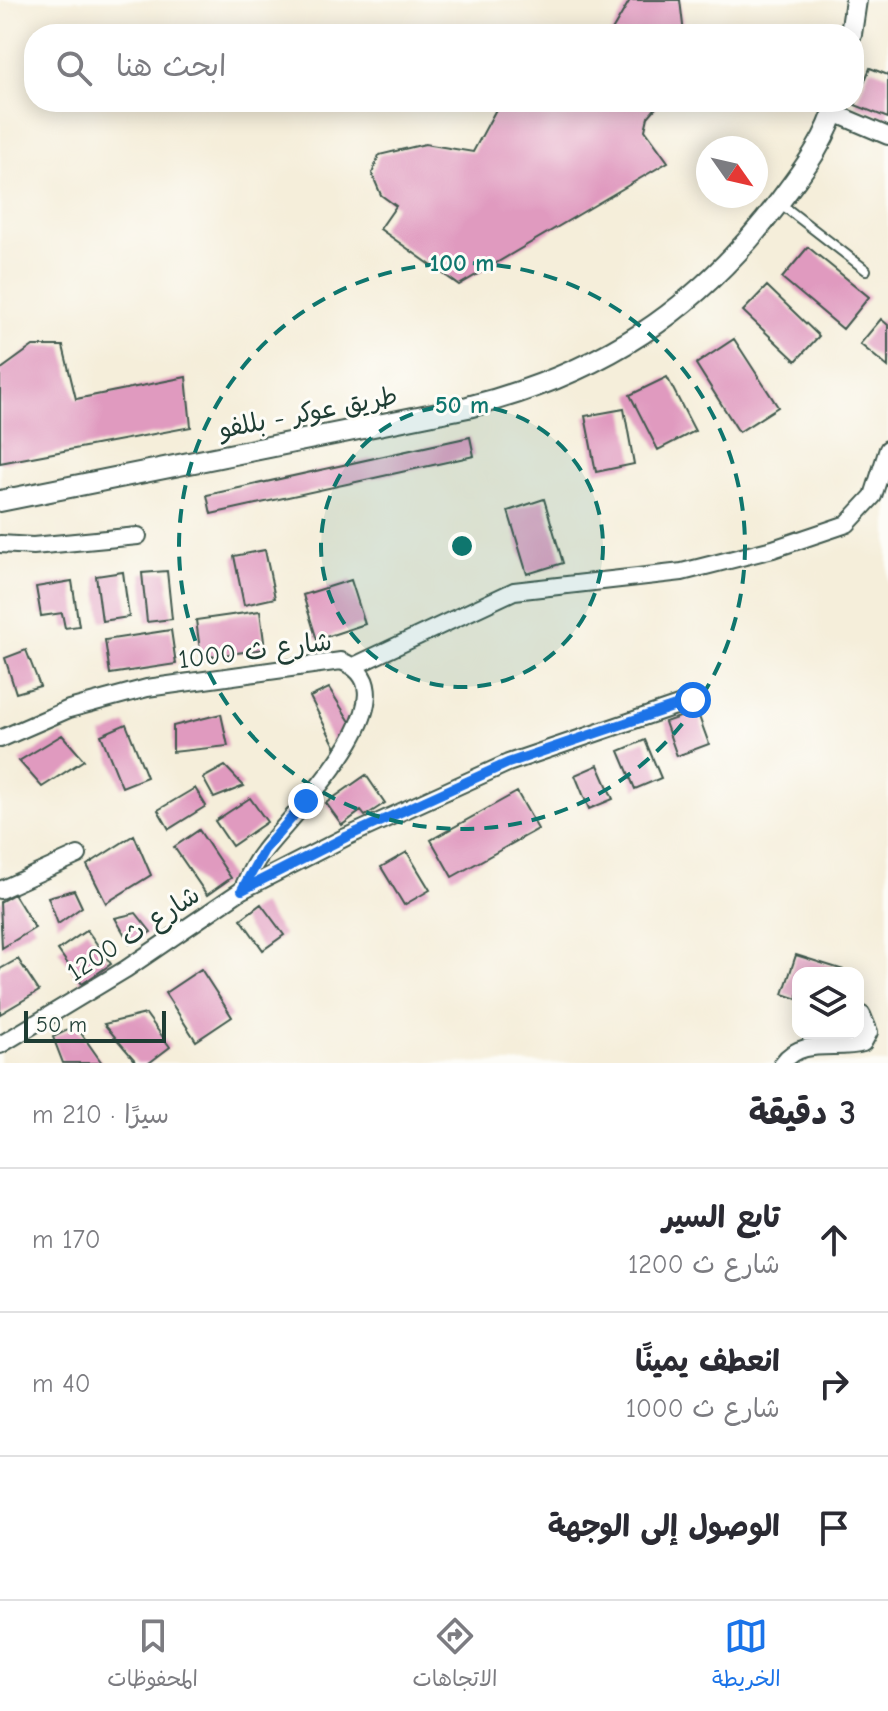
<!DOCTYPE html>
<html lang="ar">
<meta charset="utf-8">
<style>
:root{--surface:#fff;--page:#f7f7f7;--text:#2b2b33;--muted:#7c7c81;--line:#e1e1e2;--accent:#1a73e8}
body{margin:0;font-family:"Comic Neue","Playpen Sans Arabic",sans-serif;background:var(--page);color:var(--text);direction:rtl}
.controls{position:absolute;right:24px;bottom:24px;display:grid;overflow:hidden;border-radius:16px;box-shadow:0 4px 20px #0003}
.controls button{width:72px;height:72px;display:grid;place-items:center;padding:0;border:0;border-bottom:2px solid var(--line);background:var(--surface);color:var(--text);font:40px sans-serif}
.compass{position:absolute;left:696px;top:136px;width:72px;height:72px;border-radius:50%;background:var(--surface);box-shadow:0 4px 20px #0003;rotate:124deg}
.scale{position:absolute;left:24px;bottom:20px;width:142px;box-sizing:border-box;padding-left:8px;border:4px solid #1f3d34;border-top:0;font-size:22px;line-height:28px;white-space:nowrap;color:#1f3d34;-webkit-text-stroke:6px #fdfcf7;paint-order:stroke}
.stop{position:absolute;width:24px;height:24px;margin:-18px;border:6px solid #1a73e8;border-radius:50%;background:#fff}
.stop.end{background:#1a73e8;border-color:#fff;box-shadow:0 2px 8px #0008}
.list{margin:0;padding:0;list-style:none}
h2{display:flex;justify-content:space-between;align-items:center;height:104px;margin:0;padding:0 32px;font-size:34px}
h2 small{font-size:26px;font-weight:400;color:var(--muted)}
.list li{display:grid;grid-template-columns:52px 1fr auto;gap:24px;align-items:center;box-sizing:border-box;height:144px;padding:0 32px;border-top:2px solid var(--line)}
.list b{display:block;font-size:30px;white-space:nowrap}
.list p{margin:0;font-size:26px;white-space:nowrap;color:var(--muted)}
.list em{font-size:26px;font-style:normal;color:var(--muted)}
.icon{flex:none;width:44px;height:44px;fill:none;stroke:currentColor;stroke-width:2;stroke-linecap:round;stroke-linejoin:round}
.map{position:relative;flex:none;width:888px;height:1063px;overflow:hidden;direction:ltr}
.search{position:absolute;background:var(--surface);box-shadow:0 4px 20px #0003;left:24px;right:24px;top:24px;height:88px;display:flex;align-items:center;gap:20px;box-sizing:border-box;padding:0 28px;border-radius:32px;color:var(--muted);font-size:30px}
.sheet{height:536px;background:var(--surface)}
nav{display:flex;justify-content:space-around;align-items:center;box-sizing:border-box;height:112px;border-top:2px solid var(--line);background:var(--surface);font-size:22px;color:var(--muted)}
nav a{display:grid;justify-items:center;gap:4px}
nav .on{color:var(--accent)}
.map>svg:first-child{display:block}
.building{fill:#e09abf}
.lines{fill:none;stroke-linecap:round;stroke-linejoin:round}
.service-casing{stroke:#3f584d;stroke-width:12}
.minor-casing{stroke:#3f584d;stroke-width:20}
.tertiary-casing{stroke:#3f584d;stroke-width:24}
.service{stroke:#fff;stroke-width:8}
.minor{stroke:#fff;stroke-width:16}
.tertiary{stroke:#fff;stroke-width:20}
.route{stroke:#1a73e8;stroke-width:10}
.ring{fill:none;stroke:#0f766e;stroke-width:4;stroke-dasharray:14 10}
.labels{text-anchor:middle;stroke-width:6;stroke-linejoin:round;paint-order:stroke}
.street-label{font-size:26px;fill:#1f3d34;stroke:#fdfcf7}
.centre{fill:#0f766e;stroke:#fdfcf7;stroke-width:4}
.ring-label{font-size:24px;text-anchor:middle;font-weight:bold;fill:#0f766e;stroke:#fdfcf7;stroke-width:6;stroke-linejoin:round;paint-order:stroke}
</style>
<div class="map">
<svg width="888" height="1063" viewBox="0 0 888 1063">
<rect width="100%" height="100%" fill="#fdfcf7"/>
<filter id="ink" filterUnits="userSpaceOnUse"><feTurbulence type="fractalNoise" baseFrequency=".0125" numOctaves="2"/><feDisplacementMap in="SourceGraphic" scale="16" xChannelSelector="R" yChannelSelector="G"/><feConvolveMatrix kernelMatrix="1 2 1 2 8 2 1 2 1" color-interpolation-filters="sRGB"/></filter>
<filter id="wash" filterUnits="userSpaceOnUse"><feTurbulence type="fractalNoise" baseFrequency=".006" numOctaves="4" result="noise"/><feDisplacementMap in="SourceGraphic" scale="32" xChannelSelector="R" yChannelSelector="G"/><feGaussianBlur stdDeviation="1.8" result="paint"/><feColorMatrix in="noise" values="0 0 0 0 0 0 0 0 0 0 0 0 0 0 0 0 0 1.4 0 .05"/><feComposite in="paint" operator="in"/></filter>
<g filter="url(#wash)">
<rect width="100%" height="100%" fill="#f5eeda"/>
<g id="blocks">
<path class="building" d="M630,0h50l4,34h-74z
M870,68l18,7v43l-33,-13z
M500,102h161l-13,15 -3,13 23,32 -209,123 -79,-56 16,-23 -15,-11 -9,-21 7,-19 46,-11 48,8z
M808,247l61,50 -26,32 -61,-51z
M767,286l52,50 -23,25 -53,-50z
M881,319l7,6v42l-28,-23z
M734,339l44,68 -39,25 -43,-68z
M33,346h30l13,53 110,-22 5,50 -191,36v-93z
M667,377l28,54 -37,19 -28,-55z
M624,409l10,55 -38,8 -11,-56z
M470,437l4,19 -263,58 -4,-19z
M544,499l19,64 -36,11 -19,-63z
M265,550l10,48 -31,7 -10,-49z
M167,571l5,48 -25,3 -5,-49z
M123,572l6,45 -27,4 -6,-45z
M351,580l14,44 -48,16 -14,-45z
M72,581l7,45 -14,2 -3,-15 -21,3 -5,-29z
M260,611l5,38 -64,9 -5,-38z
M171,630l5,34 -66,10 -5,-34z
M26,650l14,36 -24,7 -11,-35z
M329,688l23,37 -15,25 -27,-53z
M697,711l12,33 -32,12 -12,-34z
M221,714l7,32 -55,6v-26z
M126,724l21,53 -25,10 -21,-52z
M62,735l22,25 -42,27 -23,-26z
M645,740l16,38 -26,11 -16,-38z
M598,765l15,34 -24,10 -14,-34z
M225,766l19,20 -30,12 -11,-20z
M366,775l19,28 -20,13 -4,-5 -19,14 -16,-22z
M195,788l11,18 -37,23 -11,-19z
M517,792l21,37 -86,48 -21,-37z
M250,798l17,24 -35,24 -17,-25z
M199,830l32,48 -24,17 -33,-48z
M134,835l17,40 -45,28 -19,-38z
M407,852l23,38 -26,15 -23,-38z
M74,890l8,17 -24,17 -10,-27z
M14,894l21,34 -33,20 -2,-46z
M261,904l23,31 -21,15 -22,-31z
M136,913l15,19 -21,12 -15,-26z
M87,930l24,34 -29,20 -24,-34z
M796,955l54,17v1h-52v26l-15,-5z
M18,959l21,32 -39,23v-45z
M201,969l31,48 -36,24 -31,-48z
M146,1014l24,33 -21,16h-12l-33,-39z
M76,1026l26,37h-39l-10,-26z"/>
</g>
</g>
<g filter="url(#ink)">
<use href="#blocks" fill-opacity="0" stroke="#3f584d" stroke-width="2"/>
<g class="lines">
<defs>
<path id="service" d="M781,204l85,66"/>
<path id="minor" d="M834,113l54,23
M0,544l33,2 105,-10
M354,666l160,-75 168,-19 91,-23 74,-25 26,-28 15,-47
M0,739l69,-30 78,-21 194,-27c82,30 -55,159 -78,191 -9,11 -15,24 -21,38
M0,890l78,-35
M0,1045l126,-76 116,-79 104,-53 162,-74 185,-63
M783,1063c18,-26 54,-12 80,-20l6,-11 -7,-17"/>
<path id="tertiary" d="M851,34l5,-34
M0,501l468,-94c134,-34 228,-95 312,-206 23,-31 47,-61 57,-99"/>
</defs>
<use href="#service" class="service-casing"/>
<use href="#minor" class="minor-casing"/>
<use href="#tertiary" class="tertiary-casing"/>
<use href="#service" class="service"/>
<use href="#minor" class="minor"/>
<use href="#tertiary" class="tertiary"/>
</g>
</g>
<g class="lines" filter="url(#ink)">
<path class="route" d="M306,801l-42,49 -22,40 104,-53 162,-74 185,-63"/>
</g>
<circle cx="462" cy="546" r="141" fill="#0f766e" fill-opacity=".12"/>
<g class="ring">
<circle cx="462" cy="546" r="141"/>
<circle cx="462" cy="546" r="283"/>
</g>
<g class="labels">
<g class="street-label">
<text transform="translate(308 412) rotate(-11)" y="9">طريق عوكر - بللفو</text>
<text transform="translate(255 650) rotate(-7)" y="9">شارع ث 1000</text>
<text transform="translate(133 933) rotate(-33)" y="9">شارع ث 1200</text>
</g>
</g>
<circle cx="462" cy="546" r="12" class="centre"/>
<g class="ring-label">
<text x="462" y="271">100 m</text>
<text x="462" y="413">50 m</text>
</g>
</svg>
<div class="controls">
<button><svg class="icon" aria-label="layers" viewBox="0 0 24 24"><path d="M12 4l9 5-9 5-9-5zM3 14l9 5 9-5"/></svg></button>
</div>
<svg class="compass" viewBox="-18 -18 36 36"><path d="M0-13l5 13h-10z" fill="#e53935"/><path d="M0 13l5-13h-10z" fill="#7c7c81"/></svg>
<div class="scale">50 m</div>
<div class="stop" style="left:693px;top:700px"></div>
<div class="stop end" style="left:306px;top:801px"></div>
<div class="search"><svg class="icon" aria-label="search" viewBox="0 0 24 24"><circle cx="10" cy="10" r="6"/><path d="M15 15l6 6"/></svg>ابحث هنا</div>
</div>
<section class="sheet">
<h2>3 دقيقة<small>سيرًا · 210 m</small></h2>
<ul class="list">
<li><svg class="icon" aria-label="ahead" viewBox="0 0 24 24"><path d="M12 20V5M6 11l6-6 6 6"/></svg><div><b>تابع السير</b><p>شارع ث 1200</p></div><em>170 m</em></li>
<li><svg class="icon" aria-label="right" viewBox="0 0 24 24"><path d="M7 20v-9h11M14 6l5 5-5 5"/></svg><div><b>انعطف يمينًا</b><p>شارع ث 1000</p></div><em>40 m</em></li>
<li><svg class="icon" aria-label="arrive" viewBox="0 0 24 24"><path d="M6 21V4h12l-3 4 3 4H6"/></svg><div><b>الوصول إلى الوجهة</b></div></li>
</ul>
</section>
<nav>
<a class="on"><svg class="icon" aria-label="map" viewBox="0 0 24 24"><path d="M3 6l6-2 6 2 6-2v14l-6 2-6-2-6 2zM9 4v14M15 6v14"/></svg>الخريطة</a>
<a><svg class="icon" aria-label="directions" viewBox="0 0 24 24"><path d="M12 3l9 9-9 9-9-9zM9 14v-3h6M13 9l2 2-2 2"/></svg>الاتجاهات</a>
<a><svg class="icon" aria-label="saved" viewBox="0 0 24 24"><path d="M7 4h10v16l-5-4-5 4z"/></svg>المحفوظات</a>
</nav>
